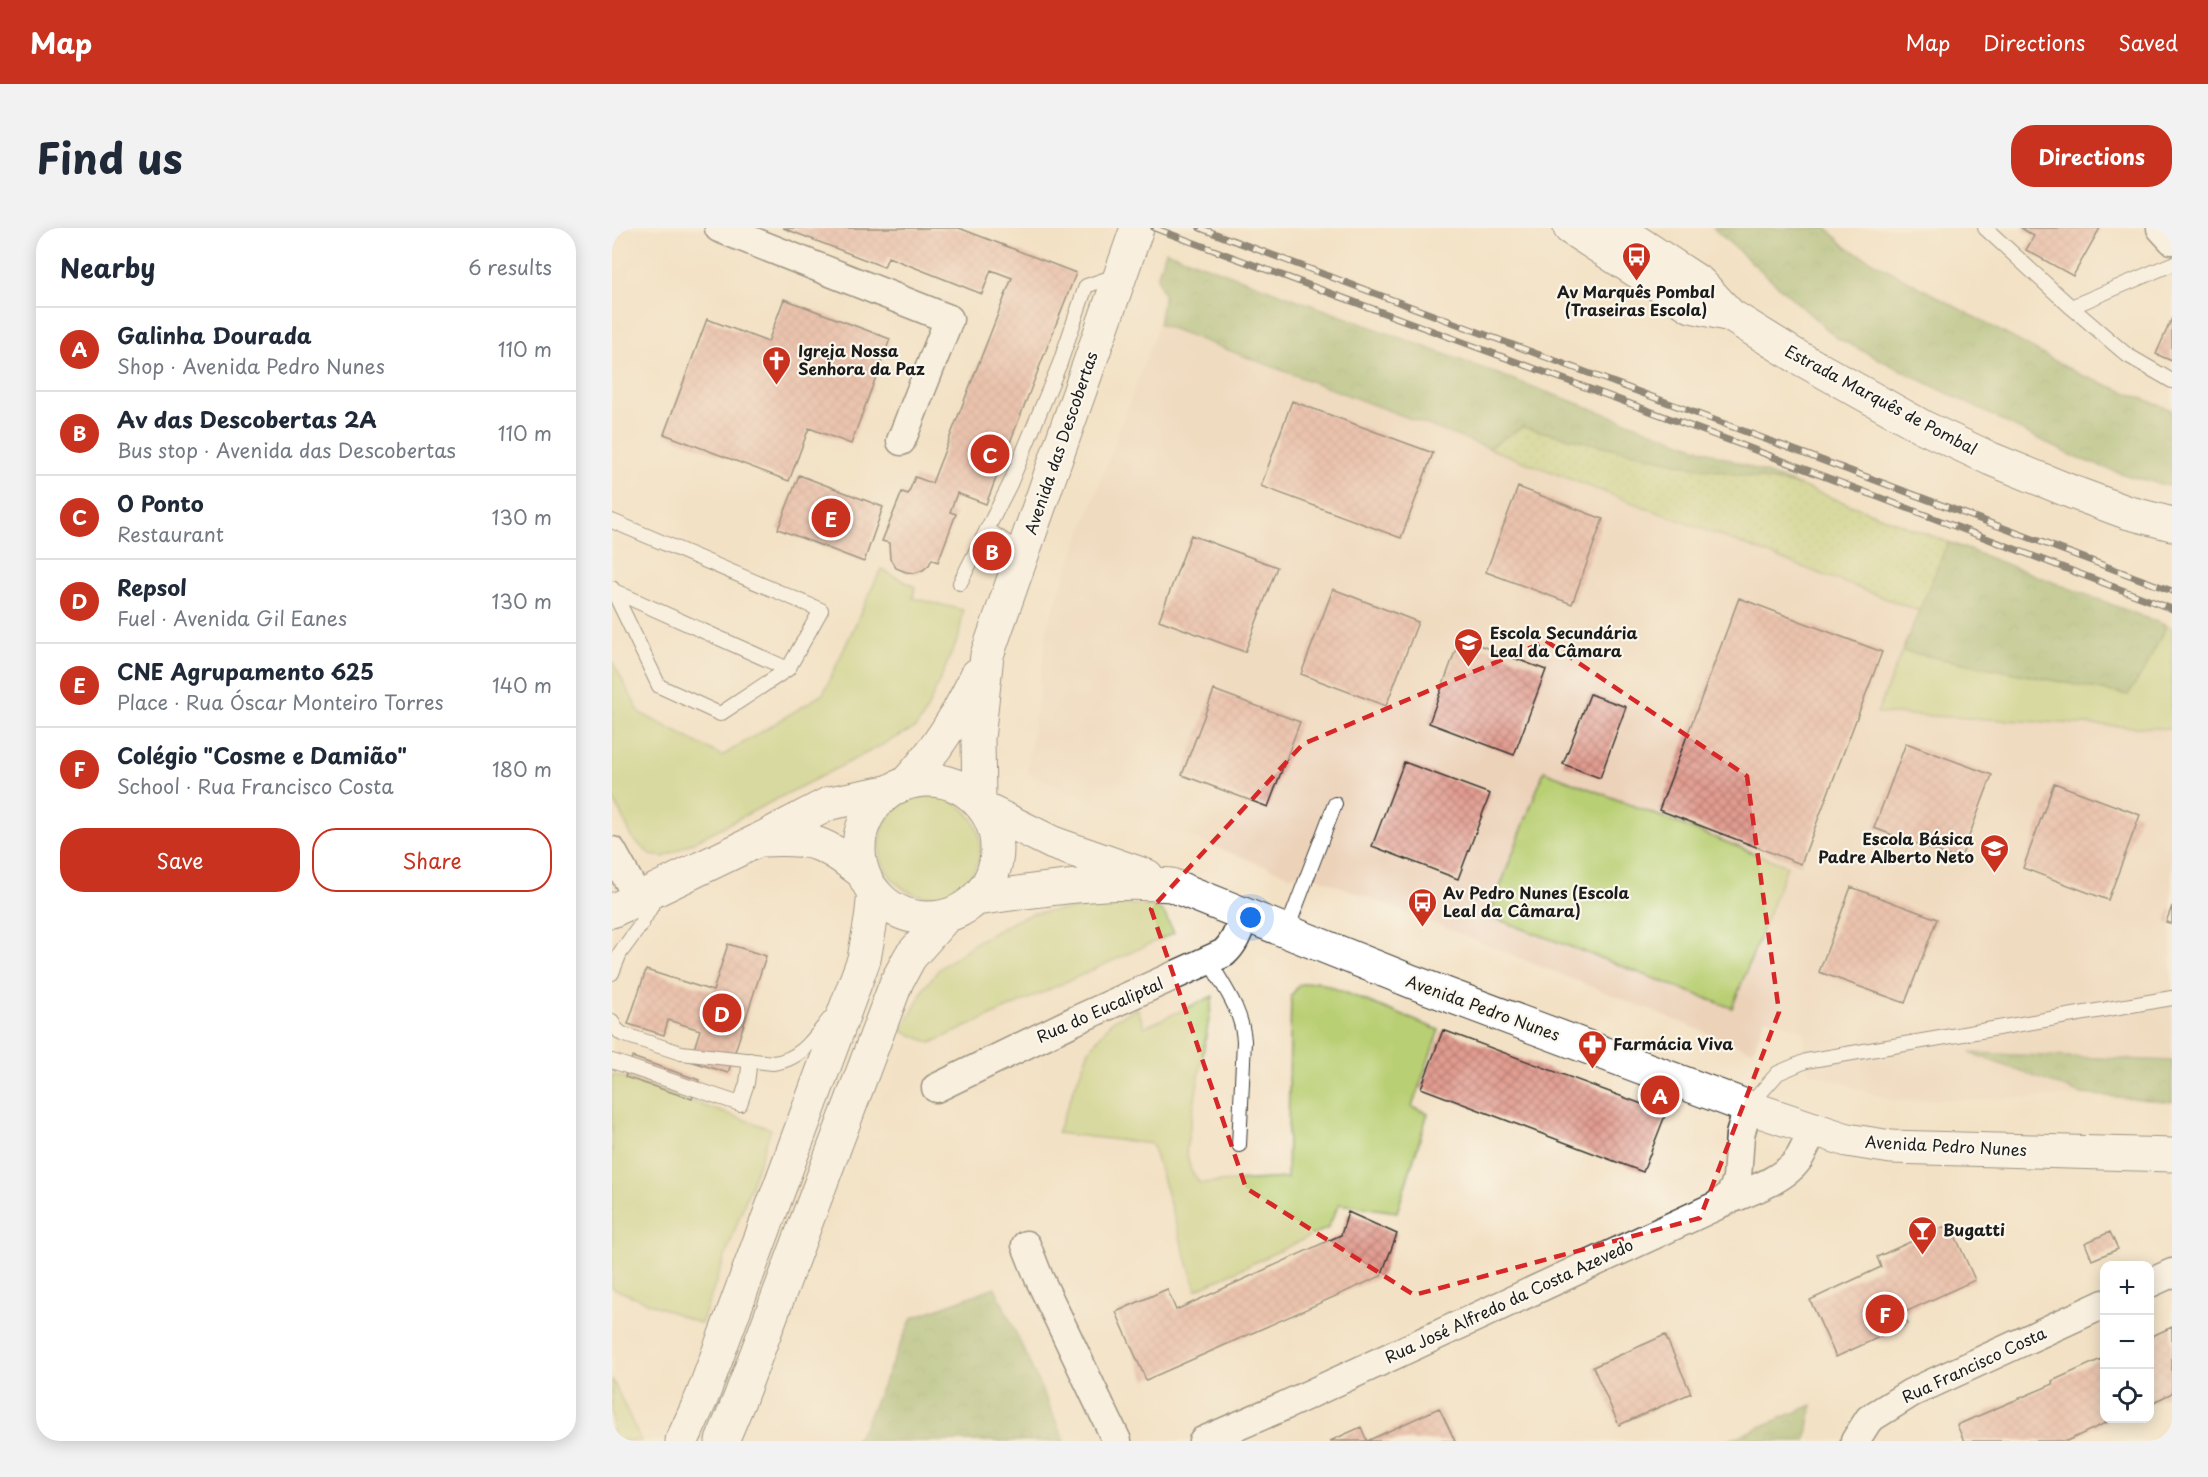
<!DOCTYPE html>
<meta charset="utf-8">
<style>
:root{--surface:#fff;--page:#f2f2f3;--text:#1f2937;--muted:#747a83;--line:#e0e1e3;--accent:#c8321e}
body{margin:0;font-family:"Playpen Sans",sans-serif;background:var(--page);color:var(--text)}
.controls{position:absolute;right:18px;bottom:18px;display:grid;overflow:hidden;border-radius:12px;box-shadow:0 3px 15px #0003}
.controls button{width:54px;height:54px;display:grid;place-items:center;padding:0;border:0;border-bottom:2px solid var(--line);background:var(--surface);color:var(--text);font:30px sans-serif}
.you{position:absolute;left:639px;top:690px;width:21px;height:21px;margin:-15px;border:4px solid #fff;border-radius:50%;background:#1a73e8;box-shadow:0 0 0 9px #1a73e833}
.badge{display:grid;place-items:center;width:39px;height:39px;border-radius:50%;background:var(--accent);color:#fff;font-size:20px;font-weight:700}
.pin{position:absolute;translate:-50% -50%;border:3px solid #fff;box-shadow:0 2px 6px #0006}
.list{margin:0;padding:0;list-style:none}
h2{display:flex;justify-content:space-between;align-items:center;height:78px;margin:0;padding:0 24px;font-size:26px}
h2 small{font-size:20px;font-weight:400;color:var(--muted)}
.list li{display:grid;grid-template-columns:39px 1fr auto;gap:18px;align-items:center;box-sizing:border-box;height:84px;padding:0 24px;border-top:2px solid var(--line)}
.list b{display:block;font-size:22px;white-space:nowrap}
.list p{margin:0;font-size:20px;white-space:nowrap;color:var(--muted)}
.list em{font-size:20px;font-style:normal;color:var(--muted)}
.actions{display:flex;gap:12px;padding:18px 24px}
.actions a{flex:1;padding:14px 0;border:2px solid var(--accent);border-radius:24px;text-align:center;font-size:21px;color:var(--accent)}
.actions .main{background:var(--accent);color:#fff}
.icon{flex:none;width:33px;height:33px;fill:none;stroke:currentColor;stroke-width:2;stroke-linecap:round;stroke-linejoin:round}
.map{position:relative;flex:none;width:1560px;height:1213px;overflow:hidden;border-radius:24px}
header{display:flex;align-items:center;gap:36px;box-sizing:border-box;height:84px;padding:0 30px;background:var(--accent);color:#fff}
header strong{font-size:28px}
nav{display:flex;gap:33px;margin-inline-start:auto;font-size:21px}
.intro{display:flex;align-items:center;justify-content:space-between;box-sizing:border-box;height:144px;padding:0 36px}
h1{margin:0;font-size:42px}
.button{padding:15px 27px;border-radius:24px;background:var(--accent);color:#fff;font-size:21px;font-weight:700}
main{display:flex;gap:36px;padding:0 36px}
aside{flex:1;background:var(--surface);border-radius:24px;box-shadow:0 3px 15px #0003}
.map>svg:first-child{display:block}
.built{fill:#ecd2b9}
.grass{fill:#b9cf73;stroke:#6a7648;stroke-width:1.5}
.forest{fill:url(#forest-crowns);stroke:#576740;stroke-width:1.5}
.garden{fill:url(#garden-dots);stroke:#6a7648;stroke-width:1.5}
.building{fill:url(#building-cross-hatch)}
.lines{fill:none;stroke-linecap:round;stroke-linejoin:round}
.service-casing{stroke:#3c3a35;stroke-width:16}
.minor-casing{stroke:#3c3a35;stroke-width:31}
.tertiary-casing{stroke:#3c3a35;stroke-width:35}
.trunk-casing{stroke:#3c3a35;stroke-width:35}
.service{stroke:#fff;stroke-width:14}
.minor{stroke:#fff;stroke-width:28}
.tertiary{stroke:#fff;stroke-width:33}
.trunk{stroke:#fff;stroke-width:33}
.rail-casing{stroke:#1c1c1c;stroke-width:7}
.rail{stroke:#fbf7ec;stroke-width:4.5;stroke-dasharray:14;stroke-linecap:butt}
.marked{fill:none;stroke:#d62828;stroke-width:4.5;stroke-dasharray:12 8;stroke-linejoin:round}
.labels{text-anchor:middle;stroke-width:4.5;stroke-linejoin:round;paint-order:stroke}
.poi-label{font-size:16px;font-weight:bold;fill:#1c1c1c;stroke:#fbf7ec;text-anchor:start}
.street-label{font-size:16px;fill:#1c1c1c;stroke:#fbf7ec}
</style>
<header>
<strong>Map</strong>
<nav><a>Map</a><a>Directions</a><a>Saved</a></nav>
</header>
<div class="intro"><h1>Find us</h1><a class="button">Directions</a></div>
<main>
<aside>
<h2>Nearby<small>6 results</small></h2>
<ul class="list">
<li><span class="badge">A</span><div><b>Galinha Dourada</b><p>Shop · Avenida Pedro Nunes</p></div><em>110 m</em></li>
<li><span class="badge">B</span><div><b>Av das Descobertas 2A</b><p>Bus stop · Avenida das Descobertas</p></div><em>110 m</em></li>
<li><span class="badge">C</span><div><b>O Ponto</b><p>Restaurant</p></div><em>130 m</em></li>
<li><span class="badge">D</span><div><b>Repsol</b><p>Fuel · Avenida Gil Eanes</p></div><em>130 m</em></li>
<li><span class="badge">E</span><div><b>CNE Agrupamento 625</b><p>Place · Rua Óscar Monteiro Torres</p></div><em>140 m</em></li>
<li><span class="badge">F</span><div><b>Colégio &quot;Cosme e Damião&quot;</b><p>School · Rua Francisco Costa</p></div><em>180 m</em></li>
</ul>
<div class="actions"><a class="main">Save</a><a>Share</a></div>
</aside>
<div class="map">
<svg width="1560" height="1213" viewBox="0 0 1560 1213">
<defs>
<pattern id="forest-crowns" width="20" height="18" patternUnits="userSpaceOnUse" patternTransform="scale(1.5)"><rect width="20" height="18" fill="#92b265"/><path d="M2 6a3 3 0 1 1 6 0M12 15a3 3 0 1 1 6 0" fill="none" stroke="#7d9857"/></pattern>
<pattern id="garden-dots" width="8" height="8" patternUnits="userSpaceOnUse" patternTransform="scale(1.5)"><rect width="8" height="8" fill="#b9cf73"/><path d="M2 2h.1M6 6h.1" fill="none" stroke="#9eb163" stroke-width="1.8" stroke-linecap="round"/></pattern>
<pattern id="building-cross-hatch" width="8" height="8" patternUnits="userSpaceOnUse" patternTransform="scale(1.5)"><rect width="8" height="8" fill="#e29c90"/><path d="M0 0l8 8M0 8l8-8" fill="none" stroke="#b67e75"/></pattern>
</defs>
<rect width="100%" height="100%" fill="#fbf7ec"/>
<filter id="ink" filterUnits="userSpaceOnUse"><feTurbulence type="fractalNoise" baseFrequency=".0167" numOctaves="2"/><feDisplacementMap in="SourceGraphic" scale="12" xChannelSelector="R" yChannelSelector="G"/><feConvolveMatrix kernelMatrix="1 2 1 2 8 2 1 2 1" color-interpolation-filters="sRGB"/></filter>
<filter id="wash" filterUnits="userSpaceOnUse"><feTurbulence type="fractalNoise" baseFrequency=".008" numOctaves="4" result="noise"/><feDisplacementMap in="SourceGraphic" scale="24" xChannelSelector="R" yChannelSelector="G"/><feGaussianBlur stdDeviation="1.35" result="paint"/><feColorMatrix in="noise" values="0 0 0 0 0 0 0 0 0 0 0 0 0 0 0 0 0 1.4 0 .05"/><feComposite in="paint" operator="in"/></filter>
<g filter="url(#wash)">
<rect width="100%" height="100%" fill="#f3e1c5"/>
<path class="built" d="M547,96l760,287 -41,102 294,16v364l-277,8 -87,-29 -5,-42 -38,-12 -12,33 -444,-177 -7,-2 -11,4 -264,-101 21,-152z"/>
<path class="grass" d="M269,341l34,18 -2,11 50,12 -4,26 -35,80 -9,12 -251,129 -13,-2 -18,-16 -21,-43v-135l28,52 82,43 101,-62z
M1551,396l9,4v101l-295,-16 25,-62 226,44 37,-66z
M932,543l243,95 -55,142 -243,-92z
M268 618a50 50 0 1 1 100 0a50 50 0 1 1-100 0Z
M508,676l30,2 13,5 11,22 -243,110 -29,-12 23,-44 14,-18 39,-28 39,-21 17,-7z
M704,753l123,49 -27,77 16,6 -31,99 -58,-8 -11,24 -132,62 -44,-146 -95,-11 32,-83 23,-29 25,-13 8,19 68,-31 -27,154 5,21 9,12 87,-5 4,-182 8,-11z
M0,846l159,55 -70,195 -89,-36z
M0,1151l29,62h-29z"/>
<path class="forest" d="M1101,0h114l19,19 233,127 93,36v77l-43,-11 -52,-18 -240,-120z
M554,23l635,235 -112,-20 -167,-39 -34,21 -329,-124 5,-29 -7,-18z
M1336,314l215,82 2,4 -20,41 -17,26 -226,-44z
M1358,825l202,8v41l-90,-8z
M383,1059l70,154h-211l10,-14 48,-109z
M1200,1177l-6,36h-79z"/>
<path class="garden" d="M910,199l167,39 112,20 147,56 -29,69 -431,-163z"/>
<g id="blocks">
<path class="building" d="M171,0h176l117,45 -90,231 -29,-11 -7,19 6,2 -18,48 -6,-3 -3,6 -6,5 -8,3 -9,-1 -10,-4 -6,-9 -1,-16 -7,-2 20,-49 6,2 7,-17 17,6 80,-205 -21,-8 -9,24 -94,-37 -4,10z
M1409,0h79l-27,48 -47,-26 8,-14z
M172,71l106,40 -39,105 -42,-16 -20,53 -125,-47 43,-115 61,23z
M1560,90v43l-16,-7z
M680,173l141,52 -32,85 -140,-52z
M187,247l84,32 -19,55 -86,-33z
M906,259l85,32 -31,85 -86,-32z
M579,307l86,32 -32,85 -86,-32z
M721,361l85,33 -32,84 -85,-32z
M1127,370l143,54 -81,212 -142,-54z
M848,410l86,32 -32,85 -85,-32z
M602,462l86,32 -32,85 -86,-32z
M978,466l36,13 -26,71 -37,-14z
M1294,515l86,32 -32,85 -86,-32z
M792,534l86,32 -32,85 -86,-33z
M1442,555l86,32 -32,85 -85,-32z
M1239,659l86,32 -32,84 -86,-31z
M1560,678v18l-6,-2z
M116,716l38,12 -38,117 -38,-12 10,-31 -32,-10 -4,15 -36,-11 18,-54 67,21z
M831,802l223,83 -23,59 -222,-84z
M20,829l67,23 -7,19 -67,-22z
M736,984l49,22 -16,42 -235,104 -30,-68 51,-23 9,21 165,-75z
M1338,996l25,56 -72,33 5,11 -72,33 -26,-57 71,-33 -4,-10z
M1498,1004l8,17 -26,11 -7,-17z
M1560,1099v66l-22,11v-67z
M1053,1107l26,58 -72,32 -26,-58z
M1489,1131l1,3 2,-1v57h12l-49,23h-103l-7,-16 96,-41 -1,-3z
M827,1180l16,33h-125l31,-14 6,14z"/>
</g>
</g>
<g filter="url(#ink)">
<use href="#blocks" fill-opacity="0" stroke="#3c3a35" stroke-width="1.5"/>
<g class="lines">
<defs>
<path id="service" d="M1373,0l86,79 101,-43
M1459,79l56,48 45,26
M0,293l209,89 -33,59 -68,45 -61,-28 -47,-98
M375,301l35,24
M348,355l50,-99 50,-121 26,-77 32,-11
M2,363l174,78
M674,704l49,-128
M597,733c15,26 33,49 35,80l-5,104
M0,745l8,-20 20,-27 16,-28
M0,793l3,7 7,6 59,19 92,10c28,-3 41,-25 58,-46
M0,833l128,43 7,-21 3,-23
M1136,879l30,-34 28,-12 366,-63"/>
<path id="minor" d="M107,0l230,91 -48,122
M1549,0l11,12
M0,623l26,47
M324,860l138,-67 150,-68c12,-11 15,-24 21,-39
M1109,975c23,-10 62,-22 77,-43 6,-9 10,-20 15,-30
M414,1017l13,33 78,163
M1538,1055l22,-10
M591,1213l81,-35 432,-200 13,-10 5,-8 3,-10 3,-43 8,-28
M1243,1213l14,-22 42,-26 193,-89"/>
<path id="tertiary" d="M958,0l121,78 39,9
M1004,0l84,55 30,32 66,41 127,71 68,32 81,33 54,20 46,12
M247 621a69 69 0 1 1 138 0a69 69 0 1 1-138 0Z
M294,555c32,-34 51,-66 71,-108
M367,573l-1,-62 9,-84 150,-427
M372,581l69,34 94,33
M150,612c51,-3 61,2 100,32
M363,671c65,-9 130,-20 196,-14l242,97 335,125 99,33 44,7 281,8
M0,683l147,-71 71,-37 57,-11"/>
<path id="trunk" d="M70,1213l20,-44 162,-438 7,-39 3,-28
M110,1213l18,-43 157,-417 13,-24 36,-41"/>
</defs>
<use href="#service" class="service-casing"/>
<use href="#minor" class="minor-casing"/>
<use href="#tertiary" class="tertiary-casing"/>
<use href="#trunk" class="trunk-casing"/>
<use href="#service" class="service"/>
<use href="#minor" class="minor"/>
<use href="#tertiary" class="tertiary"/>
<use href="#trunk" class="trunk"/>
<defs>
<path id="rail" d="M542,0l585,216 433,165
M588,0l972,363"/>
</defs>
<use href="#rail" class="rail-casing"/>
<use href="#rail" class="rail"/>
</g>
</g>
<path d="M0 0H1560V1213H0ZM934,413l201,135 32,236 -79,206 -286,77 -168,-107 -95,-279 152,-165z" fill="#f3e1c5" fill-opacity=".55" fill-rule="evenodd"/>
<path class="marked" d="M934,413l201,135 32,236 -79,206 -286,77 -168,-107 -95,-279 152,-165z"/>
<defs>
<symbol id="bus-pin" viewBox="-11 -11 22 30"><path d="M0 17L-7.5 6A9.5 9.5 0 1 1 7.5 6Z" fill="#c8321e" stroke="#fbf7ec"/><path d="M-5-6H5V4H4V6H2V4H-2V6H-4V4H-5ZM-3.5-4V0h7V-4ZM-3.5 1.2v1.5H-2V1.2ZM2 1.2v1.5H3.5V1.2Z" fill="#fff"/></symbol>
<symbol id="church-pin" viewBox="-11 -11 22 30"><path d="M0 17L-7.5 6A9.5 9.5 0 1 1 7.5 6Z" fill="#c8321e" stroke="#fbf7ec"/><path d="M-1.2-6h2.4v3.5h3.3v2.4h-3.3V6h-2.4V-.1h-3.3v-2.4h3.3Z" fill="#fff"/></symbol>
<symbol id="school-pin" viewBox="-11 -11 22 30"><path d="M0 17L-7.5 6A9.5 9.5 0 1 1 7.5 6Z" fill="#c8321e" stroke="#fbf7ec"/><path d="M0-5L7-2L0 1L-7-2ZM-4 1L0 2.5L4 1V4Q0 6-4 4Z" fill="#fff"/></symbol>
<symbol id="pharmacy-pin" viewBox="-11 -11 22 30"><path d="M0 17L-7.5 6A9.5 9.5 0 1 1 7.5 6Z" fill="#c8321e" stroke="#fbf7ec"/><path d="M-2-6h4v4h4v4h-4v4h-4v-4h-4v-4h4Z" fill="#fff"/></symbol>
<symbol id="bar-pin" viewBox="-11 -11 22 30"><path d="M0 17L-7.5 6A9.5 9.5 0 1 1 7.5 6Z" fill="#c8321e" stroke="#fbf7ec"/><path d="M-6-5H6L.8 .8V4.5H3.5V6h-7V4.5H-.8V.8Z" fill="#fff"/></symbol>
</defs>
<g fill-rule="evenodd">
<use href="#bus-pin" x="1008" y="12" width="33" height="45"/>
<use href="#church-pin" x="148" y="116" width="33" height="45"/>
<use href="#school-pin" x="840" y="398" width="33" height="45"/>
<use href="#school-pin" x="1366" y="604" width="33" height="45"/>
<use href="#bus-pin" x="794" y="658" width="33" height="45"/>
<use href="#pharmacy-pin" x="964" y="800" width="33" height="45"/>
<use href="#bar-pin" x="1294" y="986" width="33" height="45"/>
</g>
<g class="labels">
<g class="poi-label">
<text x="1024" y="70" text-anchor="middle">Av Marquês Pombal<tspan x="1024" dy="18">(Traseiras Escola)</tspan></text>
<text x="186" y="129">Igreja Nossa<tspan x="186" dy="18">Senhora da Paz</tspan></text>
<text x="878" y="411">Escola Secundária<tspan x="878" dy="18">Leal da Câmara</tspan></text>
<text x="1362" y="617" text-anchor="end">Escola Básica<tspan x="1362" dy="18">Padre Alberto Neto</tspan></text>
<text x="831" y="671">Av Pedro Nunes (Escola<tspan x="831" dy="18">Leal da Câmara)</tspan></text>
<text x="1001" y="822">Farmácia Viva</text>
<text x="1331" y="1008">Bugatti</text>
</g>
<g class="street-label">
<text transform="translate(1269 172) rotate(28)" y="6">Estrada Marquês de Pombal</text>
<text transform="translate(449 215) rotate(-71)" y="6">Avenida das Descobertas</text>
<text transform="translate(871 780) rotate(20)" y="6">Avenida Pedro Nunes</text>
<text transform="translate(488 782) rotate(-24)" y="6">Rua do Eucaliptal</text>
<text transform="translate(1334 918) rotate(3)" y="6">Avenida Pedro Nunes</text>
<text transform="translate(897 1073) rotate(-25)" y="6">Rua José Alfredo da Costa Azevedo</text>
<text transform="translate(1362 1137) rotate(-25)" y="6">Rua Francisco Costa</text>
</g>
</g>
</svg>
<div class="controls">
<button>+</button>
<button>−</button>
<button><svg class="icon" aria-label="locate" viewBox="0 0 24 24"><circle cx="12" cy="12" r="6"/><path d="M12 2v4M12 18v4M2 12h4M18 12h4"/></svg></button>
</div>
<div class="you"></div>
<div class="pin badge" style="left:1048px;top:867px">A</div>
<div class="pin badge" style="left:380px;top:323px">B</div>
<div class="pin badge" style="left:378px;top:226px">C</div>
<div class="pin badge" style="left:110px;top:785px">D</div>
<div class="pin badge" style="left:219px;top:290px">E</div>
<div class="pin badge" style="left:1273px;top:1086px">F</div>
</div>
</main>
